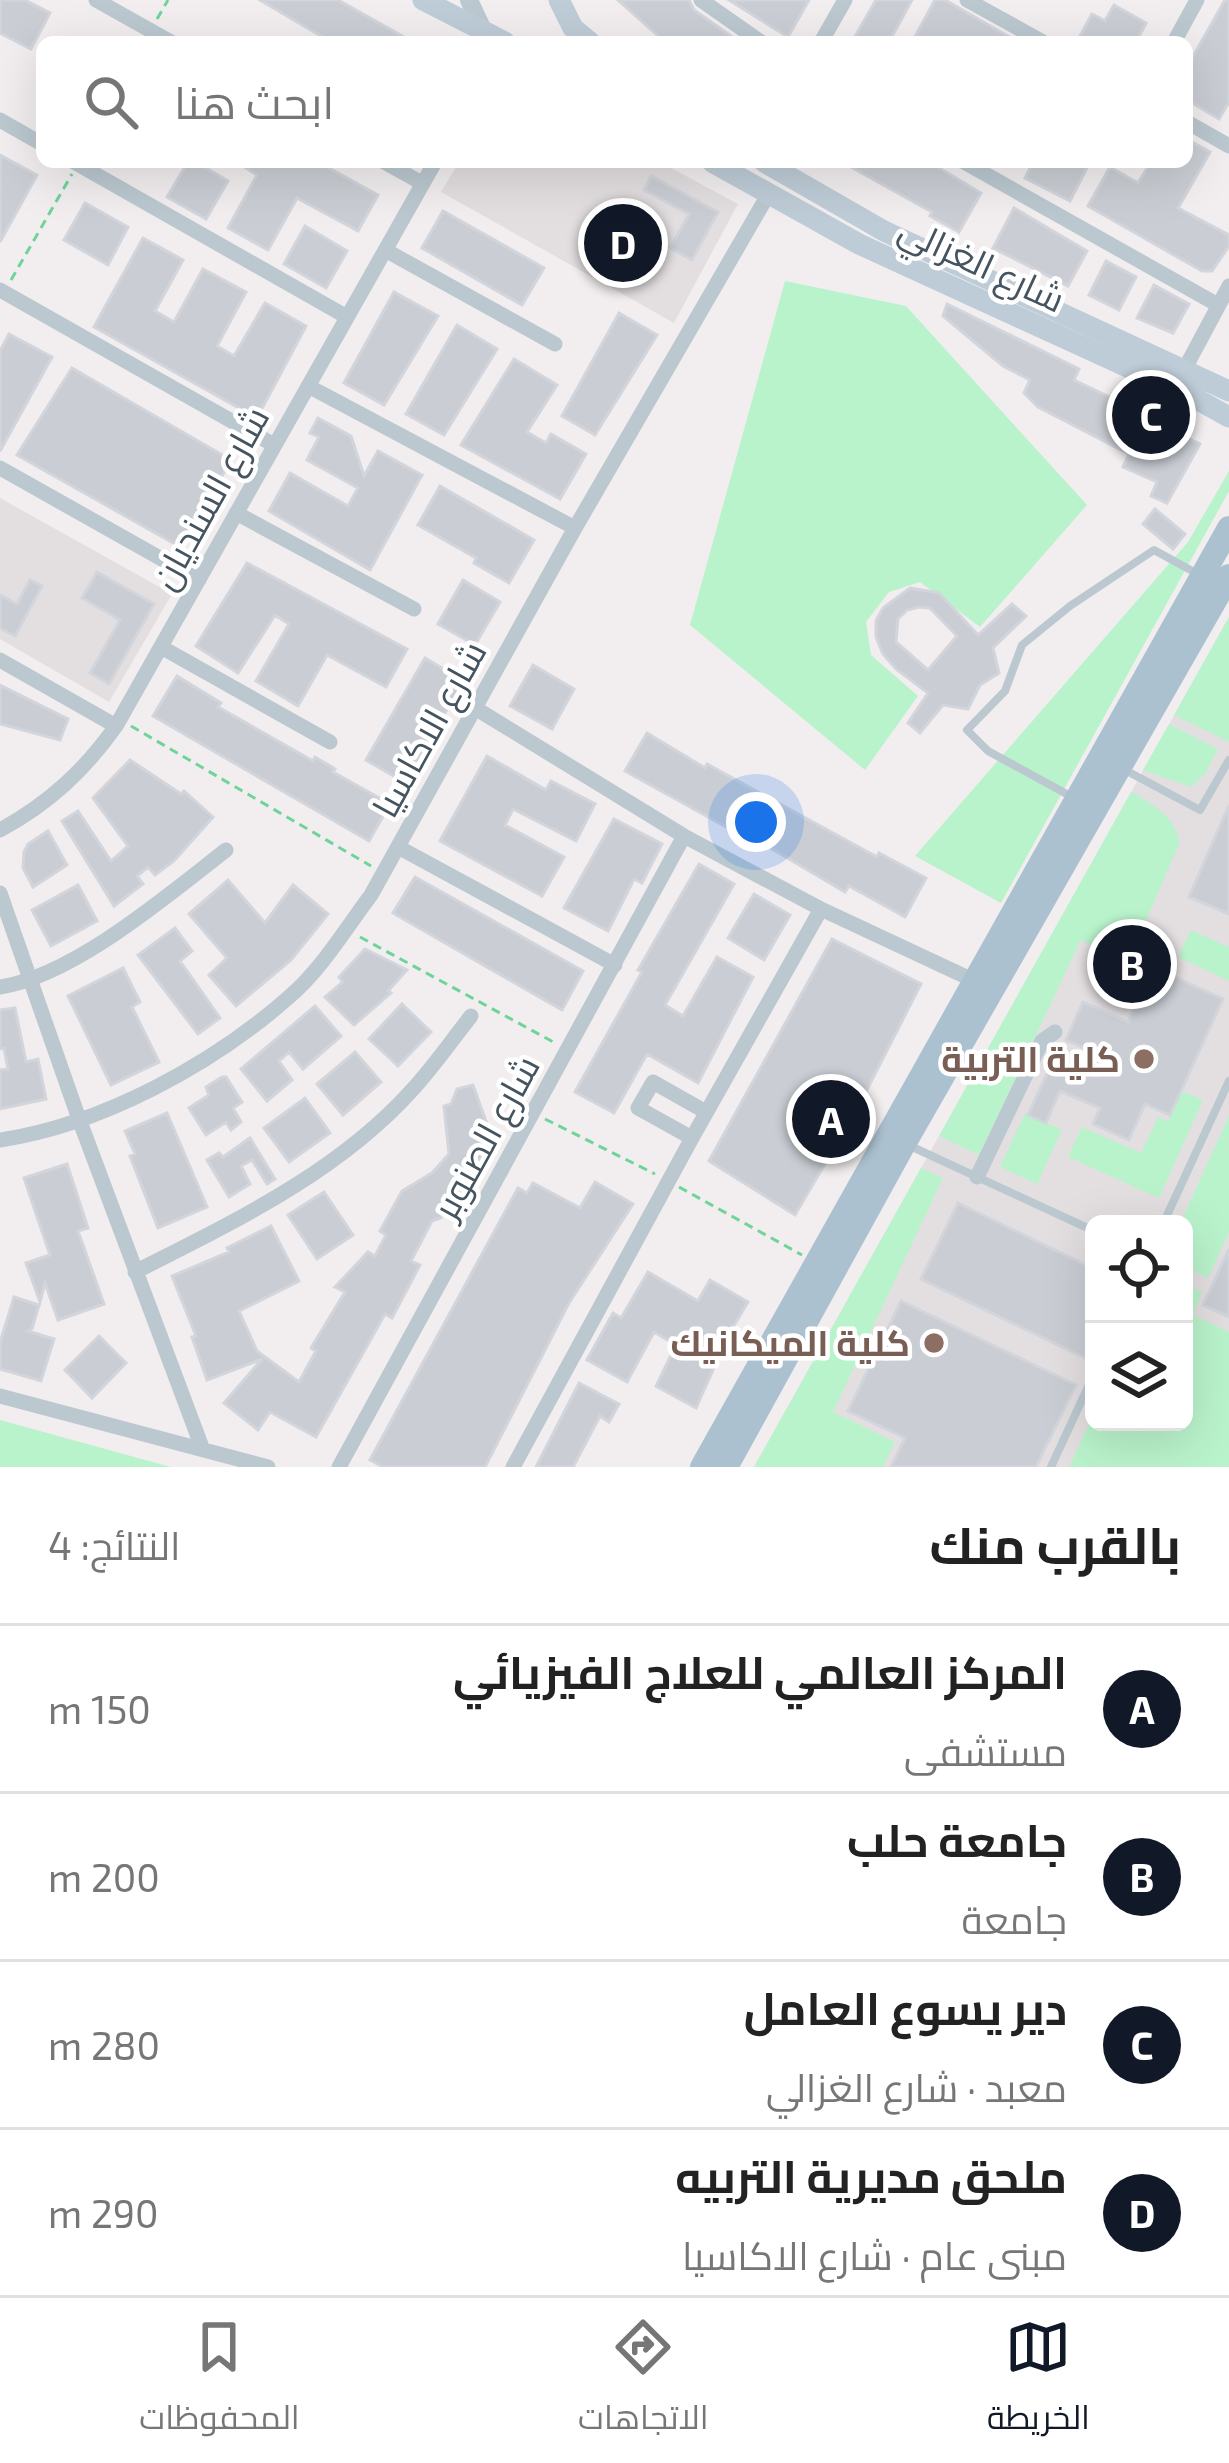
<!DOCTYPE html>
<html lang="ar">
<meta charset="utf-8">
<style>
:root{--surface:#fff;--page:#f2f2f2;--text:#222;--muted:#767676;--line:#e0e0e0;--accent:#111827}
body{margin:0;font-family:"Exo 2",Cairo,sans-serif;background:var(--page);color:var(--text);direction:rtl}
.controls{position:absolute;right:36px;bottom:36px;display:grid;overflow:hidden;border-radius:18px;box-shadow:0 12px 48px #0002}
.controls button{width:108px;height:108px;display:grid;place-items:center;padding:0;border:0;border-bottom:3px solid var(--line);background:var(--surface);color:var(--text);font:60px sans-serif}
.you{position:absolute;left:756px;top:822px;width:42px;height:42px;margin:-30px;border:9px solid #fff;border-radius:50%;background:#1a73e8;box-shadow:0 0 0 18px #1a73e833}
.badge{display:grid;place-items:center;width:78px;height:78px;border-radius:50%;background:var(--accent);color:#fff;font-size:39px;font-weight:700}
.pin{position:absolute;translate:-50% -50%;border:6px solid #fff;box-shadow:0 3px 12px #0006}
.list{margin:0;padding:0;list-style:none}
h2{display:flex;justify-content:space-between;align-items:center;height:156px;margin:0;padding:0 48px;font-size:51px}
h2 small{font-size:39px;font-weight:400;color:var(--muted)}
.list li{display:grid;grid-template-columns:78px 1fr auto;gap:36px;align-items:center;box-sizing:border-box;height:168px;padding:0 48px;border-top:3px solid var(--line)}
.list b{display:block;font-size:45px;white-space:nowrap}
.list p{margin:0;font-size:39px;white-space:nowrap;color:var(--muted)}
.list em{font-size:39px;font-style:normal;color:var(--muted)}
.icon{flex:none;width:66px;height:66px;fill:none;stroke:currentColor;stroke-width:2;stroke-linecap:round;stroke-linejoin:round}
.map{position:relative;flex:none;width:1229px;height:1467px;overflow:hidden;direction:ltr}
.search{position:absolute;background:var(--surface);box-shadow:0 12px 48px #0002;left:36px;right:36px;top:36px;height:132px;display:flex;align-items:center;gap:30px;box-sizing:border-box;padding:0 42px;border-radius:18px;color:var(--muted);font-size:45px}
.sheet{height:828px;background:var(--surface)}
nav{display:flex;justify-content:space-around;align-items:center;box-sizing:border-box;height:168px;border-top:3px solid var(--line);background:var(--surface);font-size:33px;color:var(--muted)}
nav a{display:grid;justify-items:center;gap:6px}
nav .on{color:var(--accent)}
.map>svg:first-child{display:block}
.education{fill:#e3dfe1;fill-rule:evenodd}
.green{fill:#b9f3cb}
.building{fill:#caced4;stroke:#d2d5db;stroke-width:3;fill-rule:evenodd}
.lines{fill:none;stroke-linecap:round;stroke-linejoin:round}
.path{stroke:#6ed499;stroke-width:3;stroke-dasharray:9 6;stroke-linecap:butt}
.service{stroke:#bbc8cf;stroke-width:8}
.minor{stroke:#bbc8cf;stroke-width:15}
.tertiary{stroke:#bbc8cf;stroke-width:18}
.secondary{stroke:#beccd7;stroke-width:21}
.primary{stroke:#acc1d0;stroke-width:24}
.education-dot{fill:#8d6e63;stroke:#fff;stroke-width:4.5}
.labels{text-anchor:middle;stroke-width:9;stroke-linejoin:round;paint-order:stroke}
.street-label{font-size:36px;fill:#45545e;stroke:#fff}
.education-label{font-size:36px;font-weight:bold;fill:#785e54;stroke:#fff;text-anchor:end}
</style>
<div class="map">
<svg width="1229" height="1467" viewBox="0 0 1229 1467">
<rect width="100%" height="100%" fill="#f2eeef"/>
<path class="education" d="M459,162h201l78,42 -64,119 -233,-131z
M0,498l172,96 -63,108 -109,-63z
M1229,617v850h-475l185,-331zM1094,1224h90v198h-90z"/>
<path class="green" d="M785,281l121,25 181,199 -107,122 -60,-45 -31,10 -23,30 5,33 47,41 -53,74 -175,-145z
M1229,471v20l-228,412 -86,-47 273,-314z
M1229,617v125l-55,-27z
M1169,724l49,25 -13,25 -14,13 -48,-17z
M1131,792c21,11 47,27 48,52l-44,102 -23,-11 -9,15 -22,-10 -102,215 -40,-19z
M1191,930l38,17v34l-51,-24z
M1182,1091l21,9 -44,98 -91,-41 14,-30 59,26 17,-36 10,4z
M1025,1113l37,17 -25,54 -37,-17z
M1229,1116v116l-21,46 -24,-11v-43h-4z
M921,1168l22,10 -110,234 62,30 -12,25h-129z
M1184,1284l18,8 -9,23 36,17v135h-160l25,-54v9h90z
M0,1420l171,47h-171z"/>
<path class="building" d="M0,0h25l25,13 -19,36 -31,-16z
M260,0h78l75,42h-82z
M618,0h71l5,10 37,26 -3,6h-63z
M729,0h80l-21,37z
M876,0h36l-23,42h-37z
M935,0h10l73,42h-106z
M1225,0h4v102l-10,17 -32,-19v-43l4,3z
M1114,5l32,18 -10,19h-45l-11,-6 12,-22 13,7z
M1187,139l23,13 -32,56 51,27v11l-17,25h-10l-114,-65 22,-39 28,16 13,-21h36z
M0,155l37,20 -37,67z
M188,162h8l32,19 -22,38 -39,-22z
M237,162h81l60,33 -20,36 -61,-33 -29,52 -40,-22 29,-53z
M842,162h100l-3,6 42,25 -22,39 -29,-16 2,-4z
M1033,162h57l-20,39 -45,-23z
M651,176l67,36 -26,48 -22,-12 19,-34 -45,-24z
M85,203l43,24 -20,38 -44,-25z
M1014,208l73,43 -19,35 -75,-38z
M443,211l101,57 -22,37 -100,-57z
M305,226l42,25 -21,37 -42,-24z
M143,238l40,22 -28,51 19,11 29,-53 43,23 -29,54 17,10 31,-53 41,23 -49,92 -163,-91z
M1106,261l30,16 -17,33 -30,-15z
M1154,285l35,19 -16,29 -36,-15z
M394,292l44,24 -54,89 -40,-22z
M947,304l132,65 -5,11 50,24 3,-7 34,16 -5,10 44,21 -33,59 -16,-7 6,-14 -34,-15 6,-13 -91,-47 -14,-14 6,-13 -27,-14 -60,-50z
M619,313l38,22 -62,100 -33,-19z
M457,325l40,24 -53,86 -38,-21z
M9,334l43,23 -52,94v-100z
M514,359l43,26 -30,47 19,11 5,-9 35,20 -26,45 -99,-54z
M72,368l159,92 -49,88 -165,-93z
M318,418l33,18 13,40 14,-25 44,24 -52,95 -101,-59 21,-38 58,33 10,-18 -51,-28 12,-23 -9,-4z
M440,486l94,54 -25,43 -35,-20 2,-5 -58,-33z
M1155,509l30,25 -12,15 -30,-25z
M247,563l160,86 -21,38 -59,-32 -29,51 -42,-25 33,-57 -14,-9 -37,58 -42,-27z
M97,572l57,32 -45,80 -19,-11 30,-53 -38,-22z
M30,580l12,6 -27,50 -15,-8v-33l17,9z
M463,580l37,22 -25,43 -37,-21z
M910,588l29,5 39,42 34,-31 14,12 -33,32 6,25 -19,12 -12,24 -25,-4 -23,28 -12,-10 20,-30 -32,-24 -13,-15 -7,-17v-16l7,-13zM919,607l11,1 27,28 -29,34 -32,-28 2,-23 9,-9z
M425,658l39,23 -60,101 -38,-22z
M533,665l41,24 -22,40 -42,-23z
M177,676l44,27 -3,4 95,54 2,-4 20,12 -2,3 57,32 -21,37 -216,-125z
M0,685l68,34 -8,21 -60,-16z
M647,733l58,35 2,-4 170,93 2,-4 47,25 -21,39 -56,-31 -4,6 -115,-68 -2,4 -103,-57z
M487,756l59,34 5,-9 44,23 -19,37 -63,-32 -8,16 59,32 -22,39 -102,-55z
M130,760l51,34 3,-3 29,26 -39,44 -19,14 -7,-8 -11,9 6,8 -29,22 -52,-85 16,-10 33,50 17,-15 -35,-48z
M1229,805v109l-40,-17z
M614,819l48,25 -20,39 -8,-4 -26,52 -44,-23z
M48,831l19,34 -34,22 -10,-19 1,-16 4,-8z
M699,864l35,20 -69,121 18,11 34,-59 36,20 -55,106 -51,-29 -33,59 -39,-21 67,-120 -4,-2z
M415,877l168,94 -21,39 -169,-97z
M228,880l37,43 28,-38 35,29 -37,46 -55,46 -27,-31 18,-17 -38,-44z
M78,885l19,36 -46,25 -19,-36z
M754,894l36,21 -26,45 -36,-22z
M175,928l17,23 -12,10 40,57 -22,16 -60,-79z
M832,939l89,45 -64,125 -62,106 -86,-54z
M365,949l42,21 -19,21 3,2 -37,32 -29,-28 18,-15 -4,-5z
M1153,967l70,32 -53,116 -25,-11 -16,36 -36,-16 7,-16 -40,-17 -14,32 -18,-8 23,-50 33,14 11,-26 -29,-13 17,-38 45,20z
M123,968l17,34 -8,5 27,55 -48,23 -43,-89z
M402,1004l29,28 -33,34 -29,-27z
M315,1006l26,30 -38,33 -14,-17 -10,9 13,19 -25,21 -26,-32z
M15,1008l11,54 12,-3 8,40 -46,10v-39l8,-1 -4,-21 -4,1v-39z
M355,1052l26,30 -38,33 -26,-31z
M222,1077h4l16,25 -9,6 8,14 -10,8 -5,-8 -20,13 -17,-27 20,-13 -3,-8z
M473,1085l19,53 -40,74h-11v6l-9,3 -21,40 9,4 -28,53 -7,-4 -69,123 -46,-25 -12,18 -34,-27 38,-44 -55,21 -15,-43 4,-1 -24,-60 57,-24 -2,-4 44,-22 28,55 -60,30 18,40 42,31 17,-31 -5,-3 34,-56 -10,-5 33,-35 7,4 11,-21 -6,-4 22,-40 30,-18 17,-19 -5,-48 7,-2 6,-15z
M305,1098l25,35 -41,29 -25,-34z
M167,1113l40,94 -49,21 -28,-72 5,-2 -10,-23z
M250,1138l25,41 -8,5 -15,-24 -11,6 9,18 -21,13 -22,-37 12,-7 4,4z
M67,1164l21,64 -10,3 26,73 -46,16 -13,-37 -5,19 -14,-39 24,-8 -26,-77z
M595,1182l38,22 -64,99 -84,164h-102l-13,-7 148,-272 9,5 6,-10 47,25z
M324,1192l29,43 -36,24 -29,-44z
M958,1203l136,66v69l-9,20 -164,-79z
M1229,1249v68l-26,-12z
M648,1272l50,29 12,-21 38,22 -34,57 3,2 -21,47 -40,-22 20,-41 -22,-13 -27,50 -40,-22 26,-47 8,5z
M14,1297l25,8 -7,24 -4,2 26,8 -13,42 -41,-12v-26z
M901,1301l175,84 -40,82h-145l14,-29 -57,-27z
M99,1336l27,27 -34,35 -27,-28z
M579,1383l40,21 -10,18 -9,-6 -27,51h-37z"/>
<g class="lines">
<path class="path" d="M157,19l11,-19
M11,280l61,-106
M131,726l240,140
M360,937l197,107
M545,1119l110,55
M679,1187l123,68"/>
<path class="service" d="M1125,770l75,40 29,-50
M1074,798l-86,-47 -21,-21 38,-39 17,-46 48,-39 84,-56 42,23
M906,1144l188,87
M1163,1224l66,-143
M1051,1467l43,-93"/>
<path class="minor" d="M96,0l75,42
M701,0l60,42
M967,0l76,42
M821,42l24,-42
M1174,42l23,-42
M0,120l42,24
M1187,122l42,24
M74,162l273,155
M384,162l38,21
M964,162l254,143
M385,250l170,94
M0,290l274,155
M1183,372l46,-86
M308,386l267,142
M0,468l199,112
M236,513l178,96
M161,647l169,95
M0,660l116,66
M475,708l209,128 137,73 154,72
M0,830c48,-26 84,-59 116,-104l319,-564
M398,847l217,118
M0,893l79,226 124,331
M0,987c73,-11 167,-91 226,-137
M692,1138l-54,-30 15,-26 53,30
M0,1140c101,-15 212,-75 289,-143 32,-27 57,-69 82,-102l204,-367 193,-333
M977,1177l65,-136 13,-9
M135,1272c98,-50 203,-99 278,-183 21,-23 39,-49 58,-73
M0,1396l268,71
M339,1467l345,-631
M513,1467l179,-329 129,-229"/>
<path class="tertiary" d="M469,0l14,30"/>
<path class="secondary" d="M423,0l82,42
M559,0l14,28 17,14
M712,162l147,82 334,153 36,20
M764,162l120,69 345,160"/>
<path class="primary" d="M702,1467l527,-939
M726,1467l178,-323 325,-568"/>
</g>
<g class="education-dot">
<circle cx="1144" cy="1059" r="12"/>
<circle cx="934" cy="1343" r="12"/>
</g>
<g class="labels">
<g class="street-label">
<text transform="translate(982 264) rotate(25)" y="13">شارع الغزالي</text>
<text transform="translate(210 498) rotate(-61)" y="13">شارع السنديان</text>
<text transform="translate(429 729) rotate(-61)" y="13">شارع الاكاسيا</text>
<text transform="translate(486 1137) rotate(-61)" y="13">شارع الصنوبر</text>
</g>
<g class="education-label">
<text x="1120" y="1072">كلية التربية</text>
<text x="910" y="1356">كلية الميكانيك</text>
</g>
</g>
</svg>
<div class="controls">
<button><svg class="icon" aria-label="locate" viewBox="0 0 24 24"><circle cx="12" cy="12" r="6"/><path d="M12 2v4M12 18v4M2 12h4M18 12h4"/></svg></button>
<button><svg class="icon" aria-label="layers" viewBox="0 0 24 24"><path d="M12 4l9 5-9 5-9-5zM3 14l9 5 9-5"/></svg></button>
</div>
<div class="you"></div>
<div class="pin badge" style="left:831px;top:1119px">A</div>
<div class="pin badge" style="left:1132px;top:964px">B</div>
<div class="pin badge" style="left:1151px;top:415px">C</div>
<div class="pin badge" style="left:623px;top:243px">D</div>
<div class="search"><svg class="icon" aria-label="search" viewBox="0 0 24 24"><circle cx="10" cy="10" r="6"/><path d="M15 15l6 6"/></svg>ابحث هنا</div>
</div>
<section class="sheet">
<h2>بالقرب منك<small>النتائج: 4</small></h2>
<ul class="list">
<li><span class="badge">A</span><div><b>المركز العالمي للعلاج الفيزيائي</b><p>مستشفى</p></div><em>150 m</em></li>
<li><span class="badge">B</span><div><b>جامعة حلب</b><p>جامعة</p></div><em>200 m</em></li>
<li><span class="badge">C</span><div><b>دير يسوع العامل</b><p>معبد · شارع الغزالي</p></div><em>280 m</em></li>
<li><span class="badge">D</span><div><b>ملحق مديرية التربيه</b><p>مبنى عام · شارع الاكاسيا</p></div><em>290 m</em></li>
</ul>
</section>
<nav>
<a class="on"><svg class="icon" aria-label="map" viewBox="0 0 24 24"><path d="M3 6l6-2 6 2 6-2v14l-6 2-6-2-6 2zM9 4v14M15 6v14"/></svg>الخريطة</a>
<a><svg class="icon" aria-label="directions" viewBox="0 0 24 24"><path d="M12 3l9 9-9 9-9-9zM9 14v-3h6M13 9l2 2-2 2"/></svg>الاتجاهات</a>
<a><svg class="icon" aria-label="saved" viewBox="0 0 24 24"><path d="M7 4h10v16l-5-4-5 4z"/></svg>المحفوظات</a>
</nav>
